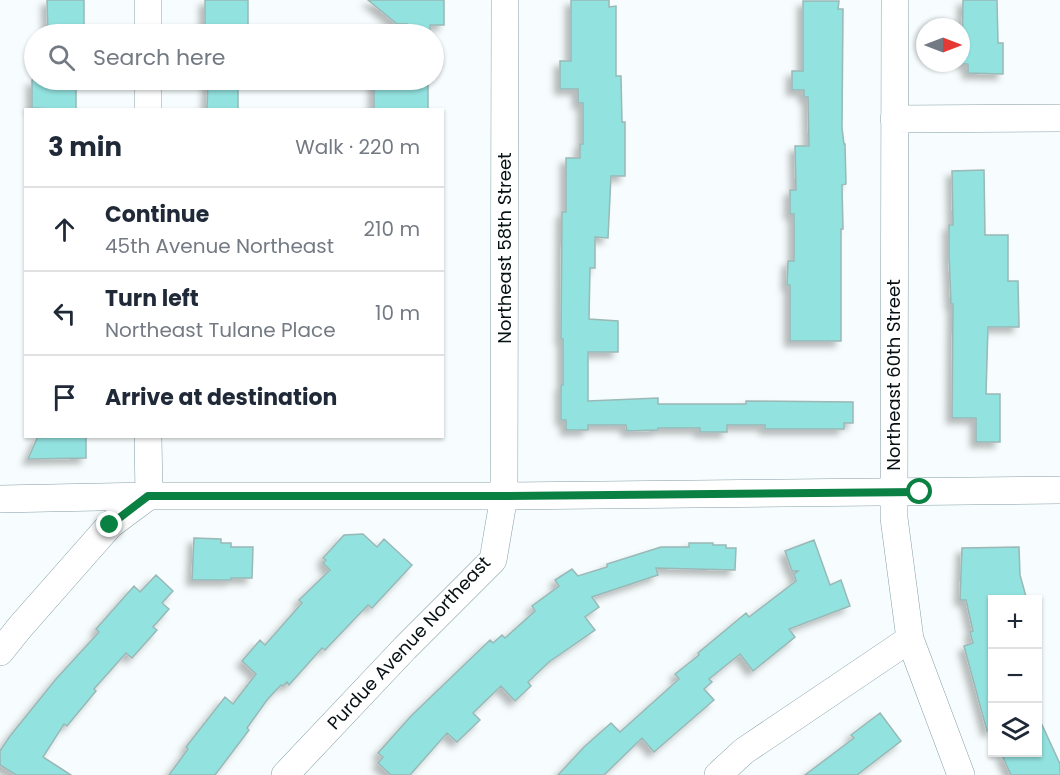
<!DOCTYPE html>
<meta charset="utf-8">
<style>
:root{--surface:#fff;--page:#f6f6f7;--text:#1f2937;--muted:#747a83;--line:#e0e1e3}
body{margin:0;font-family:Poppins,sans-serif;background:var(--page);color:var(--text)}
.controls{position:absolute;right:18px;bottom:18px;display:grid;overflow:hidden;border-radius:0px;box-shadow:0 2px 4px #0004}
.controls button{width:54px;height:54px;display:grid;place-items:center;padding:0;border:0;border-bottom:2px solid var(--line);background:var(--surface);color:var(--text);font:30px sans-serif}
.compass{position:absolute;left:916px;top:18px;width:54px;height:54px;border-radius:50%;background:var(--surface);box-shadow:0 2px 4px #0004;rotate:90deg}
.stop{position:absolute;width:18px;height:18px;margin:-14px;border:4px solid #0b8043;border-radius:50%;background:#fff}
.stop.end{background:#0b8043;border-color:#fff;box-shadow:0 2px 6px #0008}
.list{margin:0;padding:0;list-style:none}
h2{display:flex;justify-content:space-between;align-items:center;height:78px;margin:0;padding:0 24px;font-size:26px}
h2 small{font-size:20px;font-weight:400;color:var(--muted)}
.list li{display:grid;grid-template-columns:39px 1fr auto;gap:18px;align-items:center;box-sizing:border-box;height:84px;padding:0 24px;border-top:2px solid var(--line)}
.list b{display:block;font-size:22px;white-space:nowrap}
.list p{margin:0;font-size:20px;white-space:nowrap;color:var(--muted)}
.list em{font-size:20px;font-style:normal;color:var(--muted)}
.icon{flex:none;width:33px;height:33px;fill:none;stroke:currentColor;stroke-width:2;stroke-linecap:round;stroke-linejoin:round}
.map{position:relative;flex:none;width:1060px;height:775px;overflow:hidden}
.search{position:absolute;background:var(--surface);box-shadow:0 2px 4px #0004;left:24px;top:24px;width:420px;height:66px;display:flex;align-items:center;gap:15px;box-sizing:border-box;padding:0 21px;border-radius:33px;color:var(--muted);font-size:22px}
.panel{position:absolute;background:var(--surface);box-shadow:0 2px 4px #0004;left:24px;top:108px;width:420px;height:330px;border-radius:0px}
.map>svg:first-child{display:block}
.building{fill:#92e2df;stroke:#9ab8b6;stroke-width:1.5;filter:url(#shadow)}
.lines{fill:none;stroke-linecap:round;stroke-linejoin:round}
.minor-casing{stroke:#849ea7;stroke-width:28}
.minor{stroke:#fff;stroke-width:27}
.route{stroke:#0b8043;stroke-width:8}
.labels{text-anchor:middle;stroke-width:5;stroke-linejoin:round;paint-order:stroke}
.street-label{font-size:18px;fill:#071114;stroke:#fff}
</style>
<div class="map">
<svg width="1060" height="775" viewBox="0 0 1060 775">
<defs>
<filter id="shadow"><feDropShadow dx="-5.5" dy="5.5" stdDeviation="3" flood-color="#0004"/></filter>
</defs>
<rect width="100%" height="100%" fill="#f7fdfe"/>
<path class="building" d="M47,0h37v34h-36z
M205,0h43v34h-43z
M368,0h76v25h-14v8h-23v-9h-10z
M571,0h38v7l7,-1v70h5l1,46h3v54h-14l-3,62 -13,-1v31h-5l-1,51 29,2v31h-30v49l70,-3v6h88v-3l107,1v21h-9v6h-79v-4h-38v7h-27v-4h-42v2l-31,1 -1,-6h-38v5h-22v-10h-5v-35h2v-46h-2l1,-127h4v-54h14v-14h3v-41h-5v-14h-18v-28h11z
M963,0h34l1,43h5v31l-35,-1v-9h-6z
M803,1h36l-1,8h5l-1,119 2,16h1l1,40 -4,1 1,44h-2v112h-51v-56h-3l1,-24h6v-47h-4v-24h6l-1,-44h14l-1,-49h-4v-7h-12v-19h11z
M32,80h44v30l-44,-2z
M208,80h30v30h-31z
M374,80h54v30h-54z
M984,170l1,65h23v46h10l1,46h-31l-2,67h14v48h-24v-24h-24l1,-114h-2l-2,-50v-29h4l-1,-54z
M38,436h48v22l-58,1z
M363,534l14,13 7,-8 28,26 -40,43 -4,-3 -43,45 -3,-2 -33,37 -2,-3 -4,4 -2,-1 -14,15 -20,28 2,2 -34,45h-46l19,-26 -2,-2 39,-50 8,7 23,-30 -14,-13 18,-21 5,5 37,-42 -3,-3 31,-30 -7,-7 3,-3 -3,-2 21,-23z
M194,538l27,1v4h10v4h22l-1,31h-21v2h-39z
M814,540l16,45 11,-5 9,26 -61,23 6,8 -42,34 -13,-17 -31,25 3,3 -8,7 10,11 -60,52 -12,-14 -38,37h-46l26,-28 27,-24 9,9 59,-53 -4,-5 24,-19 -1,-2 48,-40 3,4 47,-36 -2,-7 4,-3h-6l-7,-20z
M689,543h24v2h13v3h10l-1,22 -79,-2 2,7 -66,22 7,10 -14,10 10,13 -46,32 -21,20 3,4 -16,15 -14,-15 -28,27 7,7 -23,22 -10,-9 -37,42h-19l-13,-12 5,-6 -5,-4 33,-37 79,-76 3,3 9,-8 3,3 30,-27 -3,-5 27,-20 -4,-6 17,-11 6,7 29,-9v-3l54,-17h28z
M1019,547l1,28 7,25h-34v130l-6,1 -23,-85 9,-3 -3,-11 3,-1 -7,-31h-6l2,-52z
M156,575l17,16 -11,12 7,6 -16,18 4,3 -25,28 -6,-5 -32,36 2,2 -29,35 -3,-2 -21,33 28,18h-55l-16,-10v-14l10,-15 46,-57 43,-47 -3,-3 38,-43 6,6z
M880,713l21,28 -44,34h-52l49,-37 -3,-3z
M1038,716l22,48v11h-49l-10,-22h37z"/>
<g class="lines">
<defs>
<path id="minor" d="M895,0l-1,518 16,121 51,136
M148,34v-34
M148,110v-30
M894,119l166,-1
M0,499l149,-3h355l556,-6
M0,652l21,-26 89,-101 39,-29 -1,-60
M285,775l120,-127 88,-88 11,-64 1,-496
M718,775l26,-24 166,-112"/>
</defs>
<use href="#minor" class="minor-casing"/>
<use href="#minor" class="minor"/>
</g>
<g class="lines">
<path class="route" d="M110,525l38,-29h356l416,-4"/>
</g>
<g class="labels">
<g class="street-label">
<text transform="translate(505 248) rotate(-90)" y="6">Northeast 58th Street</text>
<text transform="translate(894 375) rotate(-90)" y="6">Northeast 60th Street</text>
<text transform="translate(409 643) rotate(-47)" y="6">Purdue Avenue Northeast</text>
</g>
</g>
</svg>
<div class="controls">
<button>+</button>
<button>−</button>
<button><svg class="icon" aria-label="layers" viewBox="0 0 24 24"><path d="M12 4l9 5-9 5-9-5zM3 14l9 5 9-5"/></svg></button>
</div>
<svg class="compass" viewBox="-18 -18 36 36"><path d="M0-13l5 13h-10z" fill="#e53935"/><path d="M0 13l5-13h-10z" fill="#747a83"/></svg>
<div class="stop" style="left:920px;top:492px"></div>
<div class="stop end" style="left:110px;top:525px"></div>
<div class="search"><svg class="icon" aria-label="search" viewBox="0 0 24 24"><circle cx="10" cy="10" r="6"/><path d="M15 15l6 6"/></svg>Search here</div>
<section class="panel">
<h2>3 min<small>Walk · 220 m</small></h2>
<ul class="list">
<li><svg class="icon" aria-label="ahead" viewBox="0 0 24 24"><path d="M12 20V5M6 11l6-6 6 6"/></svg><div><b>Continue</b><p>45th Avenue Northeast</p></div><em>210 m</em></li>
<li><svg class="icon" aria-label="left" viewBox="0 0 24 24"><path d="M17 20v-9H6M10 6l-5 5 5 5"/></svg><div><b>Turn left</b><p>Northeast Tulane Place</p></div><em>10 m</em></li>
<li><svg class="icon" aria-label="arrive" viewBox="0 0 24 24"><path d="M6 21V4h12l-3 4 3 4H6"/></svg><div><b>Arrive at destination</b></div></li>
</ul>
</section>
</div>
